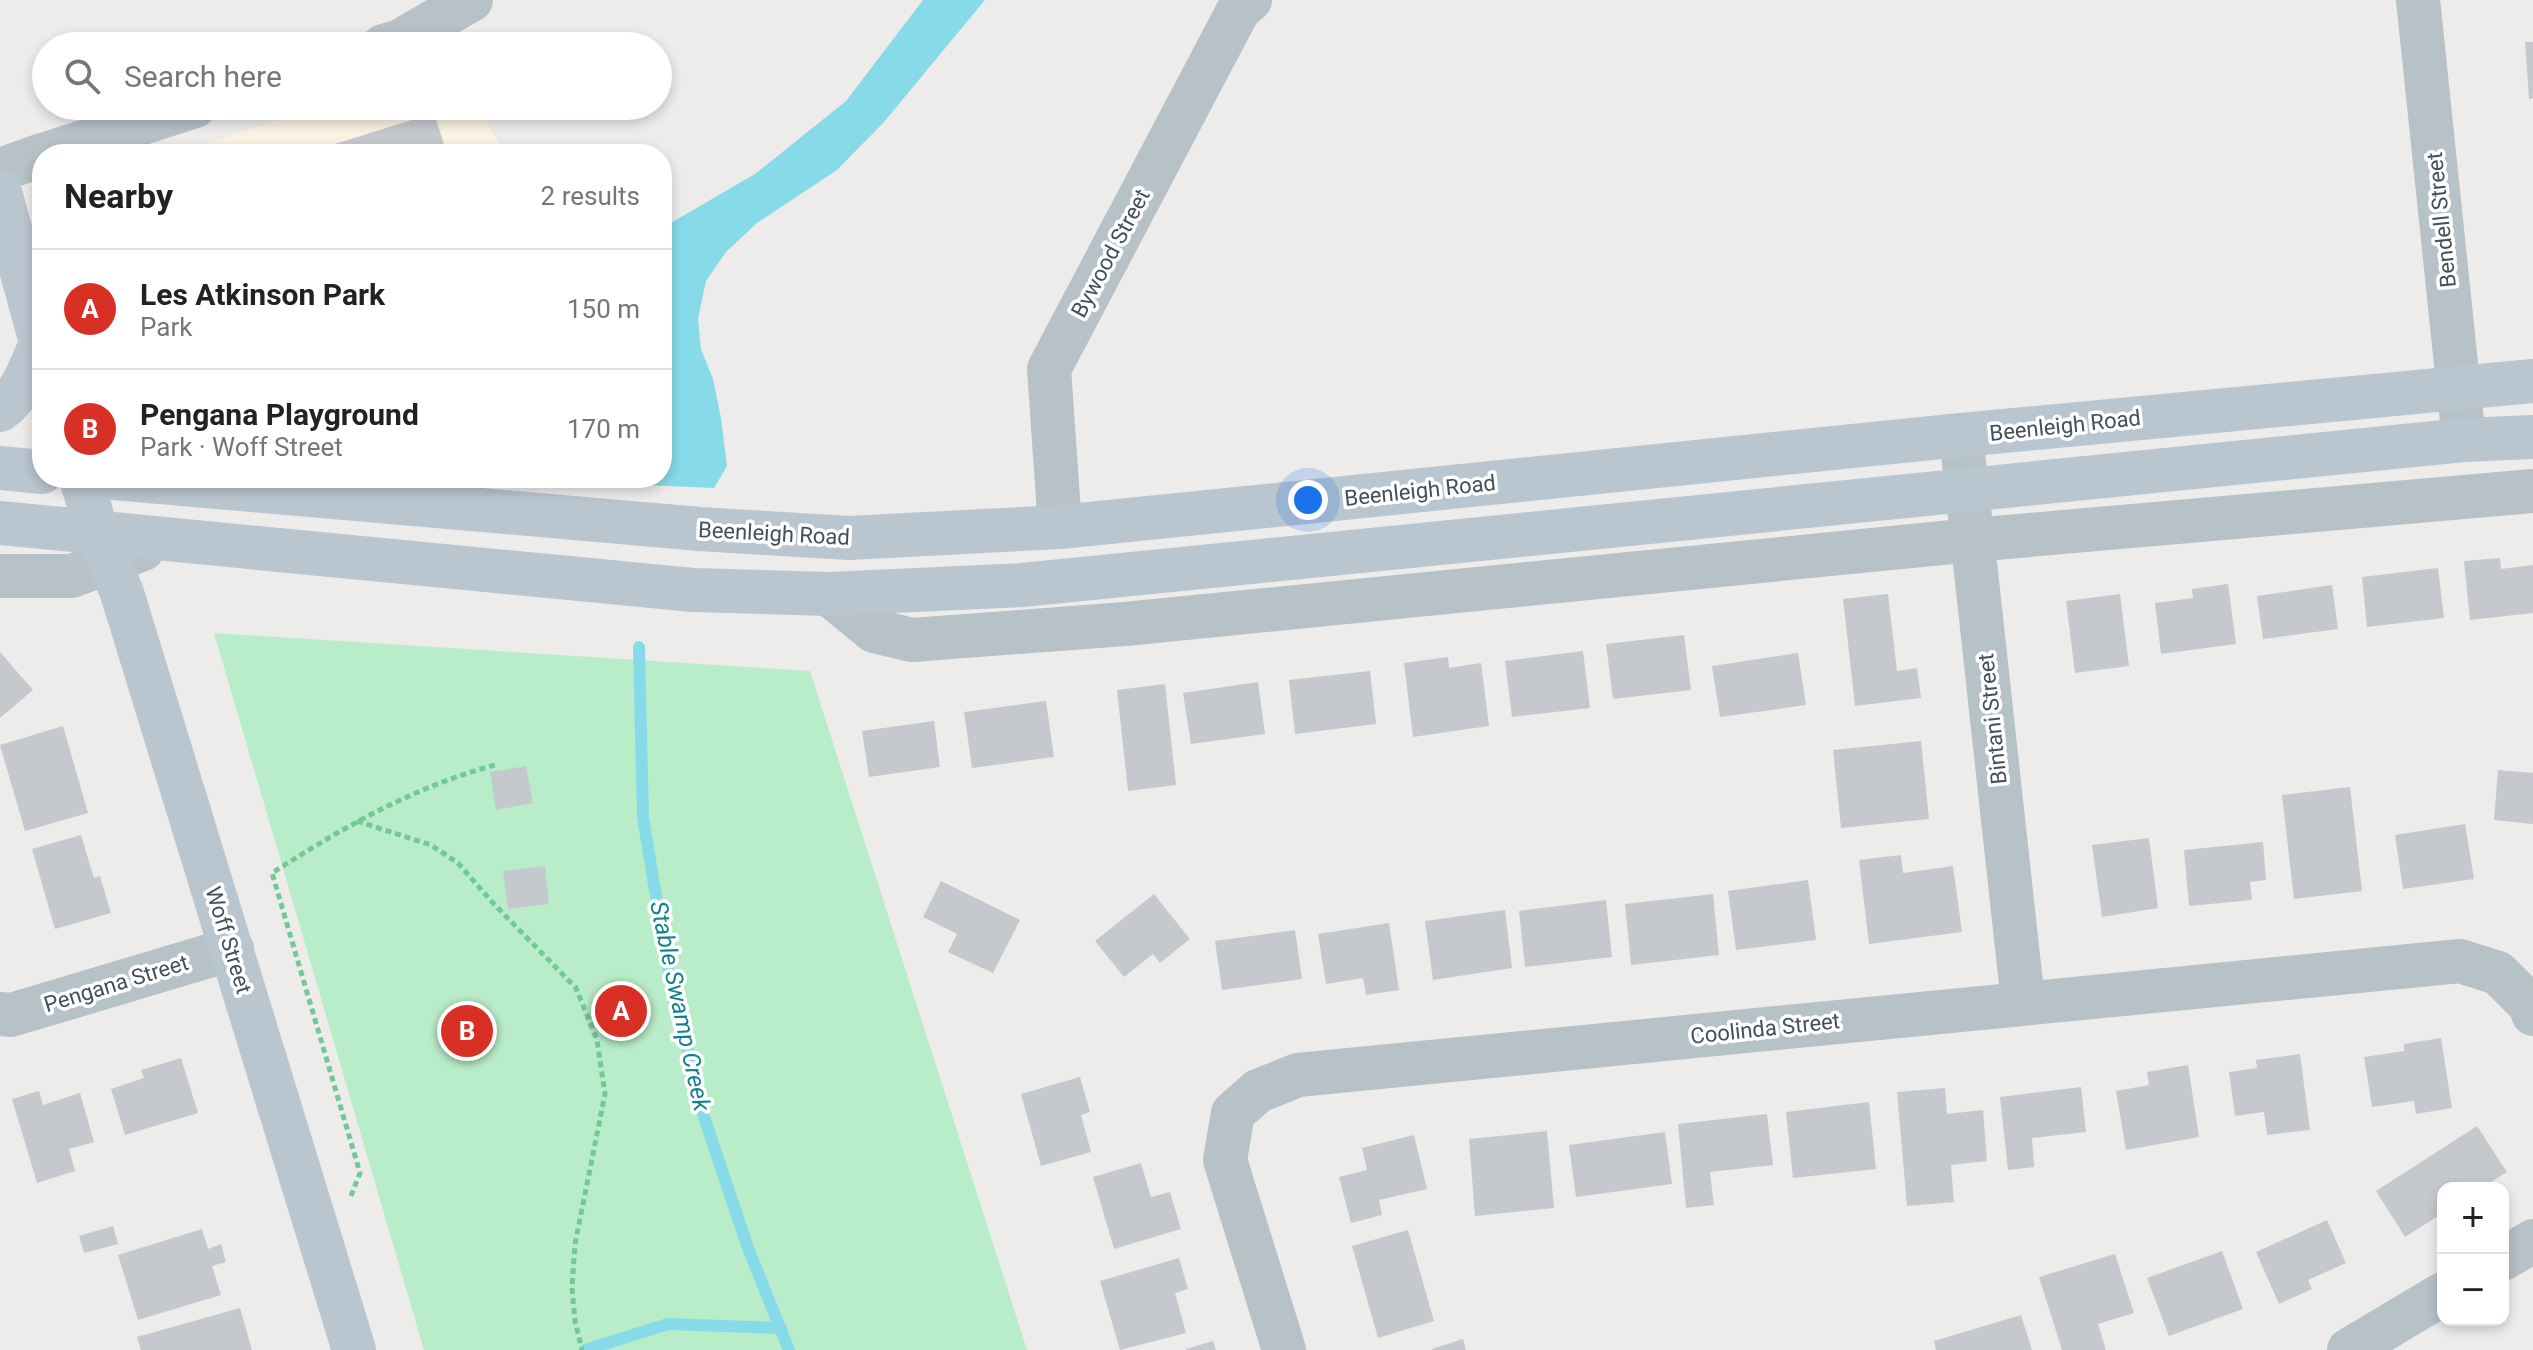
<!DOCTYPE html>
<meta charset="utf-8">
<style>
:root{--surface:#fff;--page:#f2f2f2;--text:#222;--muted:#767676;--line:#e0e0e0;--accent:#d93025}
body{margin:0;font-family:Roboto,sans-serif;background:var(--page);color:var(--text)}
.controls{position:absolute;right:24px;bottom:24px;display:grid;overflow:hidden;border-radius:16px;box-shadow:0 4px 12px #0003}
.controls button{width:72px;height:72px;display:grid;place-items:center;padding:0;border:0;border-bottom:2px solid var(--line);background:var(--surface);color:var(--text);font:40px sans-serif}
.you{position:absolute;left:1308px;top:500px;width:28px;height:28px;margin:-20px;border:6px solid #fff;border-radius:50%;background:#1a73e8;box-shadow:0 0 0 12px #1a73e833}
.badge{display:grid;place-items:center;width:52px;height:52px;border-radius:50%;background:var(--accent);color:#fff;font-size:26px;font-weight:700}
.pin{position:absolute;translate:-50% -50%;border:4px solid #fff;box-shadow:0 2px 8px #0006}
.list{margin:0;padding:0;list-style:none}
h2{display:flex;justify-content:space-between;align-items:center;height:104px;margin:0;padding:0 32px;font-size:34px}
h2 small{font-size:26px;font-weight:400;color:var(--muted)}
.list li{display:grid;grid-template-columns:52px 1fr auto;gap:24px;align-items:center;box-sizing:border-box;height:120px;padding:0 32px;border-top:2px solid var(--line)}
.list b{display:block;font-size:30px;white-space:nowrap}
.list p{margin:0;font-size:26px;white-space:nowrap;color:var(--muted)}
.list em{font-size:26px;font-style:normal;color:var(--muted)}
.icon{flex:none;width:44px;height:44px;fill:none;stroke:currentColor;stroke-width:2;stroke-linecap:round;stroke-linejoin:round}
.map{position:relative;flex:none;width:2533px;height:1350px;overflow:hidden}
.search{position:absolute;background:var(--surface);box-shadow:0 4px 12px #0003;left:32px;top:32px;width:640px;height:88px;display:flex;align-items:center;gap:20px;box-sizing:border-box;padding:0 28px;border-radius:44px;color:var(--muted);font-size:30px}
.panel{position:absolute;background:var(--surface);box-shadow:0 4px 12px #0003;left:32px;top:144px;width:640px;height:344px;border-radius:32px}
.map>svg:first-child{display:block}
.commercial{fill:#faf2e3}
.green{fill:#b9ecc9}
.water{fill:#87dbe8}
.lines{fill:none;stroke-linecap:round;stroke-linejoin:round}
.stream{stroke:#87dbe8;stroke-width:12}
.building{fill:#c5c9ce}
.path{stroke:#73c898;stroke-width:5;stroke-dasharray:6 4;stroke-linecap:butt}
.street{stroke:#b7c1c8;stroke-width:44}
.secondary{stroke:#b9c5cf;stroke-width:44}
.labels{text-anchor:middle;stroke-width:7;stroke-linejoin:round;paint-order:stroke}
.street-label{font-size:22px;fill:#445058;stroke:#fff}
.water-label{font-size:24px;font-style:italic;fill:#108091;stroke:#fff}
</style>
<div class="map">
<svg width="2533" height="1350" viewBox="0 0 2533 1350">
<rect width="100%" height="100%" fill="#eeebeb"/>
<path class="commercial" d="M321,106h156l28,48h-331z"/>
<path class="green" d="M214,633l596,38 217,679h-603z"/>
<path class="water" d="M923,0h62l-101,122 -47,48 -80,53 -31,29 -20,29 -8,38 3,30 12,30 8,39 6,48 -13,22 -95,-4 -1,-6h44v-250l93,-54 91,-73z"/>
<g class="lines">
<path class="stream" d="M639,647l4,170 24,147 38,156 43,128 41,102
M585,1350l83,-26 113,4"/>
</g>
<path class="building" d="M2525,42h8v56l-4,1z
M434,113l13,41h-140l-1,-1z
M2500,558l1,11 32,-4v48l-63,7 -6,-59z
M2438,568l6,50 -77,9 -5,-50z
M2228,584l8,60 -75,10 -6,-51 38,-5 -1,-9z
M2332,585l6,44 -75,10 -6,-43z
M1888,594l9,77 20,-3 4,30 -66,8 -12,-107z
M2120,594l9,72 -54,7 -9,-72z
M1684,635l7,55 -78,9 -7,-55z
M1583,651l7,57 -78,9 -7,-56z
M0,652l33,38 -33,28z
M1798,653l8,52 -86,12 -8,-51z
M1448,657l1,11 32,-5 8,63 -76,11 -9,-74z
M1370,671l6,53 -81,10 -6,-54z
M1258,682l7,52 -74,10 -8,-51z
M1165,684l11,101 -48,6 -11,-101z
M1046,701l8,56 -82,11 -8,-56z
M934,721l6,46 -71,10 -7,-46z
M63,726l25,87 -63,18 -25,-86z
M1921,741l8,78 -88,9 -8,-78z
M526,766l7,37 -37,7 -6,-38z
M2498,770l35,3v51l-39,-4z
M2350,787l12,104 -68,8 -12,-104z
M2465,824l9,55 -71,10 -8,-54z
M81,835l13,43 6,-2 11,37 -56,16 -23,-80z
M2149,838l9,70 -56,9 -10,-72z
M2263,842l3,38 -16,2 2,18 -63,6 -5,-56z
M1901,855l2,18 50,-7 9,66 -93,12 -10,-84z
M545,866l4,38 -41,5 -5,-38z
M1808,880l8,60 -80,10 -8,-59z
M941,881l79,39 -27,53 -45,-21 9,-18 -34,-17z
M1154,894l36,45 -30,24 -7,-9 -29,23 -29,-36z
M1713,894l6,61 -88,10 -6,-61z
M1606,900l6,57 -87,10 -6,-56z
M1505,910l7,58 -79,12 -8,-59z
M1389,923l10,67 -33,5 -3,-17 -37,6 -8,-50z
M1295,930l7,49 -80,11 -7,-49z
M2441,1038l11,70 -36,6 -2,-13 -42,6 -8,-50 40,-6v-7z
M2300,1054l10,76 -43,5 -3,-23 -29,4 -6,-44 28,-4 -1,-8z
M181,1058l17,55 -73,22 -14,-46 33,-11 -3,-8z
M2188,1065l11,72 -73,13 -10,-59 33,-6 -2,-13z
M1080,1077l10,35 -9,3 10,37 -50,14 -20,-72z
M2081,1087l5,45 -54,6 2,29 -26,3 -8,-73z
M1945,1088l2,26 36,-4 4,51 -36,4 3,37 -47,4 -10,-114z
M39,1091l4,14 37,-12 14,49 -25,7 6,22 -38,12 -25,-84z
M1869,1102l7,67 -83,9 -7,-66z
M1767,1114l6,51 -63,7 4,33 -28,3 -8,-84z
M2477,1126l30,46 -26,16h-38v25l-38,24 -29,-46z
M1547,1131l7,77 -79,8 -6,-77z
M1665,1132l7,52 -96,13 -7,-52z
M1414,1135l13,54 -48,11 3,15 -31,8 -12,-46 28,-7 -5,-22z
M1141,1163l10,34 19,-5 11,37 -67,20 -21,-72z
M2327,1220l19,43 -38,17 4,9 -33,15 -23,-52z
M113,1226l5,18 -34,9 -5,-17z
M202,1229l6,20 13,-5 5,18 -14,4 9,29 -83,25 -20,-65z
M1408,1230l26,91 -56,17 -26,-92z
M2222,1251l21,58 -74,27 -22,-58z
M2115,1254l19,59 -36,11 8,26h-44l-23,-73z
M1179,1258l9,31 -13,4 11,40 -66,17 -20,-69z
M240,1308l12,42h-111l-4,-13z
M2021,1315l11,35h-96l-2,-9z
M1463,1339l3,11h-34v-1z
M1213,1341l3,9h-30v-1z"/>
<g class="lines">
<path class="path" d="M357,821l74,24 27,18 35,40 83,85 21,52 8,54 -30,150 -3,44 3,33 7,29
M351,1196l9,-23 -88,-300c70,-45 141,-86 223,-108"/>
<path class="street" d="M2418,0l46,440
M383,46l17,-5 71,-41
M46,154l149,-48
M0,170l42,-15
M1961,435l62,567
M1060,527l-11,-158 190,-360 11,-9
M0,576h72l71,-27
M829,594l45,37 38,9 213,-16 847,-84 561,-49
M0,1014l11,1 221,-66
M2503,1259l30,-18
M1284,1350l-59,-190 8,-47 25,-22 40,-16 1162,-114 38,12 33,33 2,8
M2349,1350l94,-56"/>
<path class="secondary" d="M0,192l42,154
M0,410c22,-15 31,-44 41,-67
M0,468l42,4
M81,478l16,54 25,61 232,757
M114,478l586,51 149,9 211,-11 901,-92 572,-54
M0,523l693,67 136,4 193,-9 1442,-145 69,-3"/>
</g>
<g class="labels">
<g class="street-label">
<text transform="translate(2441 220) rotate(-96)" y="8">Bendell Street</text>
<text transform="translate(1110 253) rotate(-62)" y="8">Bywood Street</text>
<text transform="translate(2065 425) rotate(-6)" y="8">Beenleigh Road</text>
<text transform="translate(1420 490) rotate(-6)" y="8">Beenleigh Road</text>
<text transform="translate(774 533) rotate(3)" y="8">Beenleigh Road</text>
<text transform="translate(1992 719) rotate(-96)" y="8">Bintani Street</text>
<text transform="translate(229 940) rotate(73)" y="8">Woff Street</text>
<text transform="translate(116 983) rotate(-17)" y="8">Pengana Street</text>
<text transform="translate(1765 1028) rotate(-6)" y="8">Coolinda Street</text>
</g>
<g class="water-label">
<text transform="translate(680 1006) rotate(78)" y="8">Stable Swamp Creek</text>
</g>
</g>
</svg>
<div class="controls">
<button>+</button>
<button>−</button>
</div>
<div class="you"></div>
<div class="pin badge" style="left:621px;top:1011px">A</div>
<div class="pin badge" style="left:467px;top:1031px">B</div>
<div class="search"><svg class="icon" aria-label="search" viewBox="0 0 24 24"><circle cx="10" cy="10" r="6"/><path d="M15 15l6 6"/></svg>Search here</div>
<section class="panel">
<h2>Nearby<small>2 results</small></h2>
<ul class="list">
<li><span class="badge">A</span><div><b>Les Atkinson Park</b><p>Park</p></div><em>150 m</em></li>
<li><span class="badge">B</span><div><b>Pengana Playground</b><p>Park · Woff Street</p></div><em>170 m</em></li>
</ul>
</section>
</div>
